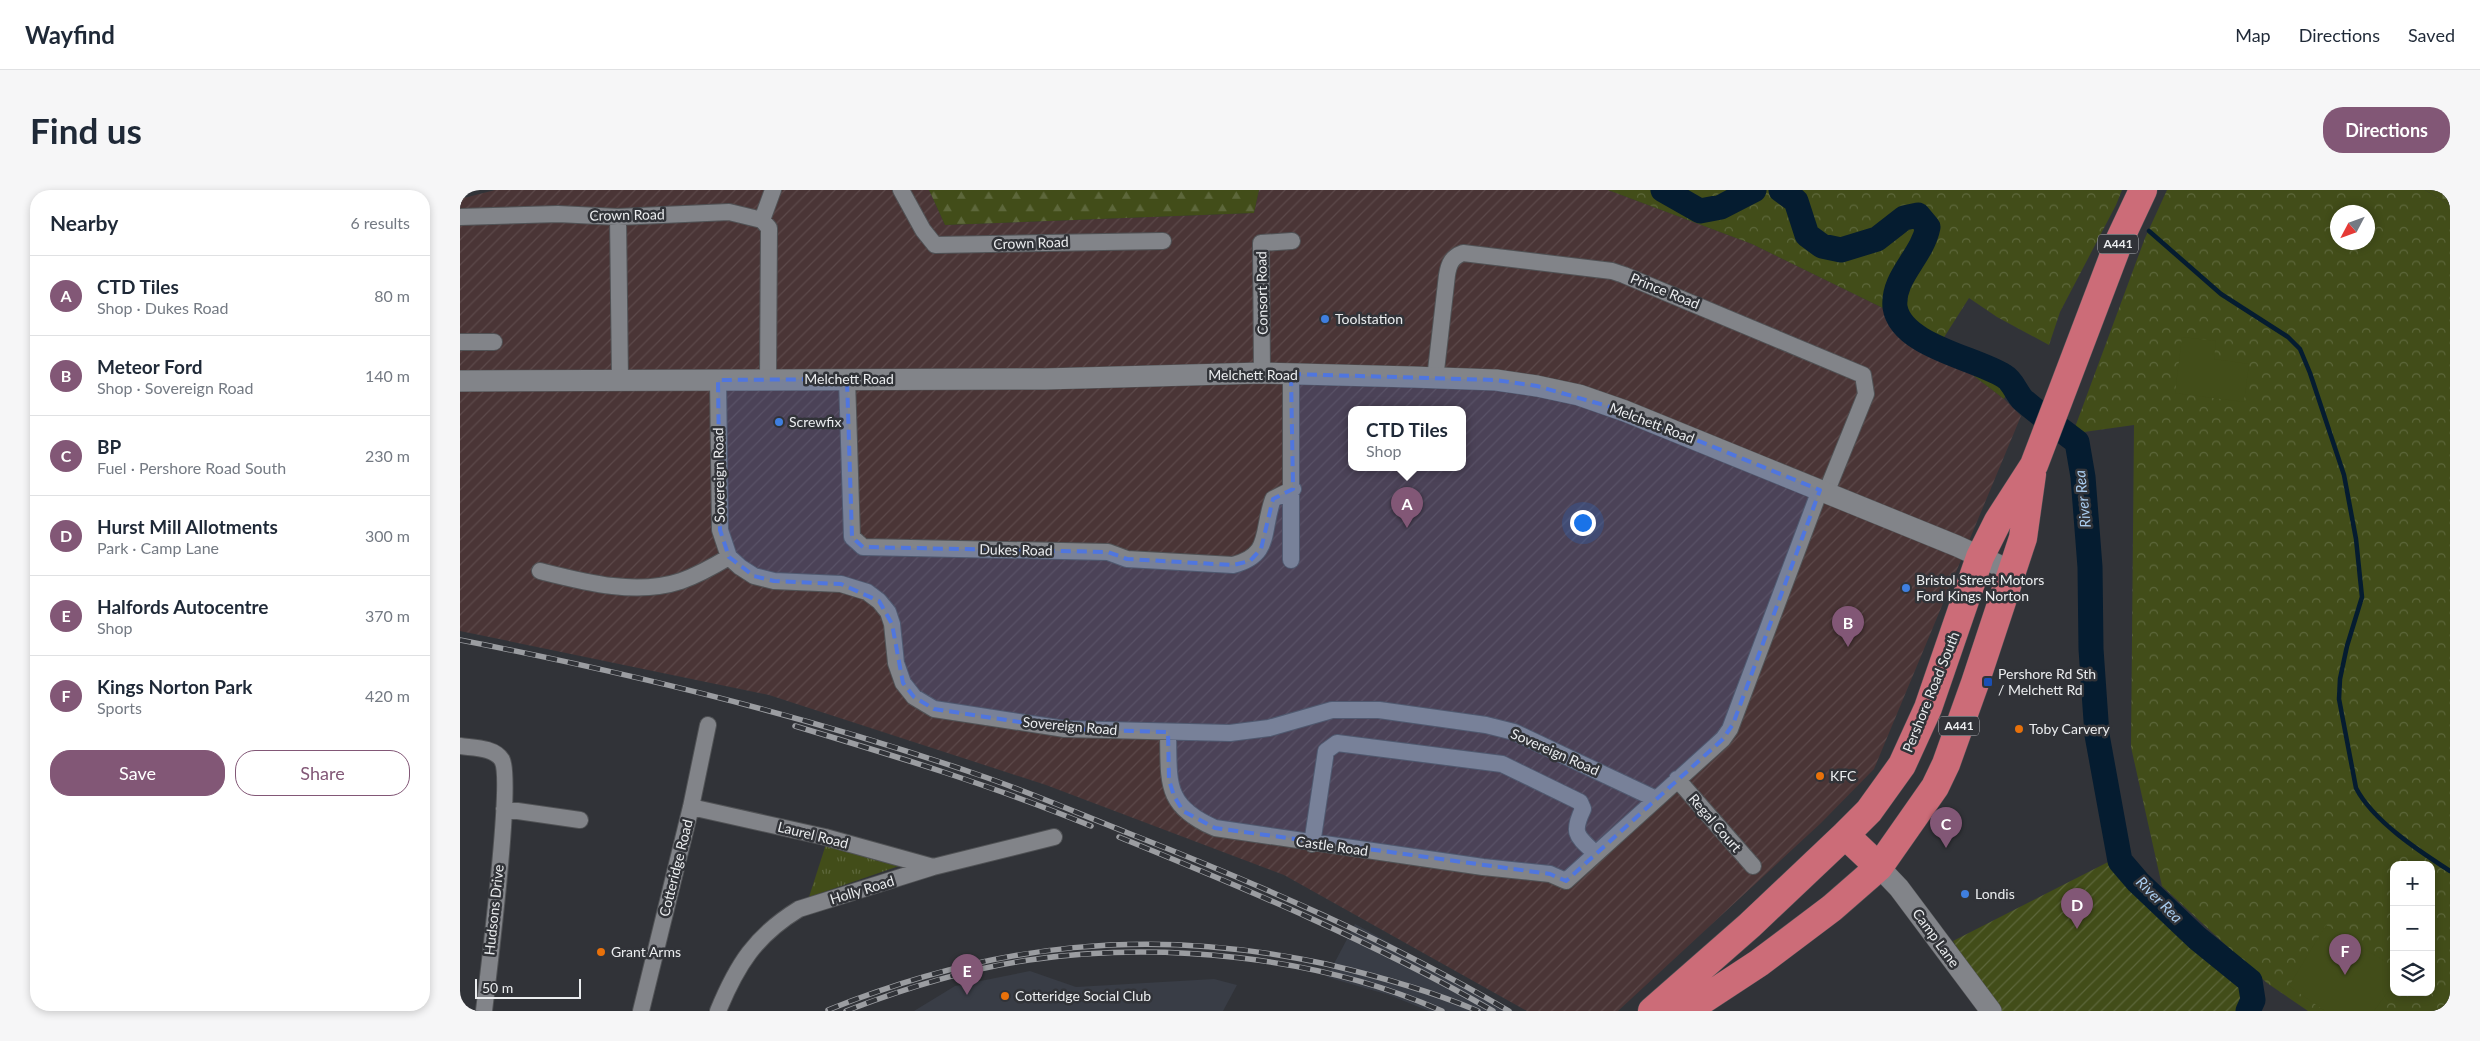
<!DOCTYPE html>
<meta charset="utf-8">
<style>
:root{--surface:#fff;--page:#f6f6f7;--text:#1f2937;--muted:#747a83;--line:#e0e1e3;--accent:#825776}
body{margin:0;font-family:Lato,sans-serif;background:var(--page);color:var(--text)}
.controls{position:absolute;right:15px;bottom:15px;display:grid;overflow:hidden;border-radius:10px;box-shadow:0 2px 8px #0003}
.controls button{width:45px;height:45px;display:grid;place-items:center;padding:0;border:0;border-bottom:1px solid var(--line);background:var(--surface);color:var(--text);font:25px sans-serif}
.compass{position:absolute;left:1870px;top:15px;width:45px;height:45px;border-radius:50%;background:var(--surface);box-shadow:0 2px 8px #0003;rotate:229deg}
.scale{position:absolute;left:15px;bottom:12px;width:106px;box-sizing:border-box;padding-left:5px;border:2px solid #ebedef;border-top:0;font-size:14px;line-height:18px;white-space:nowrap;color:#ebedef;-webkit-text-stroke:4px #313338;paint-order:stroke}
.you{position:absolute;left:1122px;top:332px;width:18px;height:18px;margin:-12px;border:4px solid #fff;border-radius:50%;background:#1a73e8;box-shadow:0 0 0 8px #1a73e833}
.badge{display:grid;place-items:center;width:32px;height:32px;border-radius:50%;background:var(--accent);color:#fff;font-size:16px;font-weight:700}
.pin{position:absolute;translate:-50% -41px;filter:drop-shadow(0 1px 2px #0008)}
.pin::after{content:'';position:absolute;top:26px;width:18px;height:15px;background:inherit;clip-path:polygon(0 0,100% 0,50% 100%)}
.popup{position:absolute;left:888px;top:216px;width:118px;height:65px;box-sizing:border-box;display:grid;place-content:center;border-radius:10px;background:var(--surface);filter:drop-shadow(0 1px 4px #0005);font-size:16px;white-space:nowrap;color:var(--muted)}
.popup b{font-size:19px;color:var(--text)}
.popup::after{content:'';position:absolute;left:50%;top:100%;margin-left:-10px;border:10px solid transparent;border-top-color:var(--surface)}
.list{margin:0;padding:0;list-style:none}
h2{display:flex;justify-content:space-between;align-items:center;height:65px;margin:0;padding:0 20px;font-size:21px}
h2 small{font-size:16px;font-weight:400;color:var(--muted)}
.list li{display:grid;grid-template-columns:32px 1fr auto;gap:15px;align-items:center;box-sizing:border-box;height:80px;padding:0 20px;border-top:1px solid var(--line)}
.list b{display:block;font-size:19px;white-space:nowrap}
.list p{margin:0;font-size:16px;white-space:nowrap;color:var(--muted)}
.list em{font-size:16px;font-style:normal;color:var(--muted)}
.actions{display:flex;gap:10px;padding:15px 20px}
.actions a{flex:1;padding:11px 0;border:1px solid var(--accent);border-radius:20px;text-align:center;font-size:18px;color:var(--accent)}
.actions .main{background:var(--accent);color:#fff}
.icon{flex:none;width:28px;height:28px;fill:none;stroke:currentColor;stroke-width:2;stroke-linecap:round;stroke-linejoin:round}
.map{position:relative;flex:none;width:1990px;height:821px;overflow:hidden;border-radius:20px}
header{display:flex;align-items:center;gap:30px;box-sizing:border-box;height:70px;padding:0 25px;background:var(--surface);border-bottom:1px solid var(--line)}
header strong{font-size:24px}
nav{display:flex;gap:28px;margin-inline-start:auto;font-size:18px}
.intro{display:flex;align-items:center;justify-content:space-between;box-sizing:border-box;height:120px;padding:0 30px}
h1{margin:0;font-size:35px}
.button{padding:12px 22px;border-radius:20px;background:var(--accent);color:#fff;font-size:18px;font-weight:700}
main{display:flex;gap:30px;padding:0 30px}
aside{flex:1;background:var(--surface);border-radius:20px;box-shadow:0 2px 8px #0003}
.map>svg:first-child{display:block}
.built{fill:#393d46}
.industrial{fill:url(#industrial-furrows);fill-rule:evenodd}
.grass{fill:url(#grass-tufts)}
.forest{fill:url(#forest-firs)}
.cemetery{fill:url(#cemetery-stones)}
.park{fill:url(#park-crowns);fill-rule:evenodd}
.garden{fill:url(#garden-furrows)}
.pitch{fill:#424d19}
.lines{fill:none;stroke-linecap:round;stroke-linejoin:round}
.stream{stroke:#051c30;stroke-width:4.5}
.river{stroke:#051c30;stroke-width:25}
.minor-casing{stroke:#505255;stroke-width:18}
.tertiary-casing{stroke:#505255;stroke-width:22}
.trunk-casing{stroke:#505255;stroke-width:29}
.minor{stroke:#828489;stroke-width:16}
.tertiary{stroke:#828489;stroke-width:21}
.trunk{stroke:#cc6c78;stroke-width:28}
.rail-casing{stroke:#9b9da1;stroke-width:5.5}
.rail{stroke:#313338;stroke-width:4;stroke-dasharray:11;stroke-linecap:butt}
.marked{fill:#5076de;fill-opacity:0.2;stroke:#5076de;stroke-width:4;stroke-dasharray:10 6;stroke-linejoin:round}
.shop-dot{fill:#3f7fe0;stroke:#313338;stroke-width:2}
.transit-dot{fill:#1a4fb4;stroke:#313338;stroke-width:2}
.food-dot{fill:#e8710a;stroke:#313338;stroke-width:2}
.labels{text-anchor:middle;stroke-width:5;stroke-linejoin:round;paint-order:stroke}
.shield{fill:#313338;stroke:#b3b5b8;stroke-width:1}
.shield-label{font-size:12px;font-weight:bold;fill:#ebedef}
.street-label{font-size:14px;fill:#ebedef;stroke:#313338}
.poi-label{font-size:14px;fill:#ebedef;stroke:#313338;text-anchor:start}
.water-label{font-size:15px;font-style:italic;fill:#a9ccef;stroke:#313338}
</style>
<header>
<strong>Wayfind</strong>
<nav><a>Map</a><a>Directions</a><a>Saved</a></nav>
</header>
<div class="intro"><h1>Find us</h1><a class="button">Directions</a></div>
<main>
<aside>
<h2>Nearby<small>6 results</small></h2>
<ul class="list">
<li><span class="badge">A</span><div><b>CTD Tiles</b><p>Shop · Dukes Road</p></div><em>80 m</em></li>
<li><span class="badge">B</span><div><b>Meteor Ford</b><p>Shop · Sovereign Road</p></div><em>140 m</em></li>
<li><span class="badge">C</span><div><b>BP</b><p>Fuel · Pershore Road South</p></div><em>230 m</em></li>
<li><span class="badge">D</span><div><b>Hurst Mill Allotments</b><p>Park · Camp Lane</p></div><em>300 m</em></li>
<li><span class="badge">E</span><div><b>Halfords Autocentre</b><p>Shop</p></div><em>370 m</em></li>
<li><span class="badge">F</span><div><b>Kings Norton Park</b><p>Sports</p></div><em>420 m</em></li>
</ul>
<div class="actions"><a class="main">Save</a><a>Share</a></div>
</aside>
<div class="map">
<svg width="1990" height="821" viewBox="0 0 1990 821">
<defs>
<pattern id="industrial-furrows" width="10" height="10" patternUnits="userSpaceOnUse" patternTransform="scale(1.25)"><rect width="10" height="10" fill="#4a3536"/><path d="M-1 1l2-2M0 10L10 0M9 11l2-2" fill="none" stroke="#5c494a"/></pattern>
<pattern id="grass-tufts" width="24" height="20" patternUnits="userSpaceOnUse" patternTransform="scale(1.25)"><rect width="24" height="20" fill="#424d19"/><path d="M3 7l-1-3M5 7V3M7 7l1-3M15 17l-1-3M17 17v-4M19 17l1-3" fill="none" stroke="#5d673b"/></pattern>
<pattern id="forest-firs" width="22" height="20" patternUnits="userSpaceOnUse" patternTransform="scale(1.25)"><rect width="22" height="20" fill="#424d19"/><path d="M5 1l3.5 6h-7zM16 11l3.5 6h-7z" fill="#5d673b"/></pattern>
<pattern id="cemetery-stones" width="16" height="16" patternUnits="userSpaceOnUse" patternTransform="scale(1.25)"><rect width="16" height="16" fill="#424d19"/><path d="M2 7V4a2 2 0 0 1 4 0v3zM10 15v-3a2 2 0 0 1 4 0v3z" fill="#5d673b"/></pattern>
<pattern id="park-crowns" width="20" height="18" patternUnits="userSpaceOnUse" patternTransform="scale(1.25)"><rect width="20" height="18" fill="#424d19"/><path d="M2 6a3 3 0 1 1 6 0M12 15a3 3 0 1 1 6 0" fill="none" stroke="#5d673b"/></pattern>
<pattern id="garden-furrows" width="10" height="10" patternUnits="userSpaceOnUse" patternTransform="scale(1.25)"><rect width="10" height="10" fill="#424d19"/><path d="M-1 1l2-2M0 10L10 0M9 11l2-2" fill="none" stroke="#5d673b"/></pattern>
</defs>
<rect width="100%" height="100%" fill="#313338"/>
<path class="built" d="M895,734l123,67 36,20h-85l-40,-16 -62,-18z
M570,781l46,16 138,-8 23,6 -14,26h-309l41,-25z"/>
<path class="industrial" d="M35,0h434l16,35 309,-12 5,-23h349l144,54 137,67 115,88 17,17 -147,353 -53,54 -203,188h-91l-243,-136 -238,-90 -277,-90 -309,-64v-432zM892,219h110v58h-110z"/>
<path class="grass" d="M367,651l75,24 -93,32z"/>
<path class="forest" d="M469,0h330l-5,23 -309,12z"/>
<path class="cemetery" d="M1965,0h25v15z"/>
<path class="park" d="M1148,0h514l-6,15 -56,107 -11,33 -52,-28 -28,-19 -28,44 33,9 40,23 -10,25 -115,-88 -137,-67z
M1707,0h258l25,15v806h-142l-41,-28 -105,-97 -31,-139 3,-322 -50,7 -10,-2 71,-192zM1878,22h30v30h-30zM1934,675h37v127h-37z"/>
<path class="garden" d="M1652,670l30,35 102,93 -3,23h-241l-8,-6 -39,-64z"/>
<path class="pitch" d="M1722,147l34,4 -2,18 35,5 -5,38 -69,-9z
M1866,735l68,42v16l-20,28h-49l-36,-25z"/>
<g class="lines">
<path class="stream" d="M1689,41l72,63 67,43 12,12 10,24 34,102 12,64 6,58 -15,49 -7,33 -1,20 17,89c17,33 63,63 94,83"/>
<path class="river" d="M1203,0l37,21 21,-4 33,-17
M1321,0l15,11 11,34 15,11 19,4 36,-11 27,-21 14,-3 10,12c-6,30 -36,50 -33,80 6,39 81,51 109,69 9,5 12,17 19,24 17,15 36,28 54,42l6,35 7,90 1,82 6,86 23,126 18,21 59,56 53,43 3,19 -5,11"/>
<defs>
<path id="minor" d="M441,0l22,40 12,15 228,-4
M0,27l98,-3 60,3 111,-5 33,8 11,-30
M158,27l2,163
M302,30l7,8 -1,151
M0,152h34
M802,183l-1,-130 31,-2
M387,189l5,158 11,10 245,5 19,7 106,6c39,-10 28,-33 40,-66l20,-10
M975,189l12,-104c2,-12 5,-18 16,-22l149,18 12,4 239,100 3,19 -40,99
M258,190l2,150 9,27 11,10 14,9 20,5 67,3 26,8 12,9 9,11 4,12 4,39 7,20 11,14 20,12 131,20 165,4 39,-5 63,-18h47l107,15 28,7 142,67
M831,370v-186
M80,381c44,11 96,25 141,10 17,-6 33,-15 48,-24
M708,542c1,51 -4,74 47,96l268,39 67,7 16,7 157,-142 7,-10 90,-239
M0,556c13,2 34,1 42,14 11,20 -14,216 -18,251
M1217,589l76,87
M231,617l134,30 108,30
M44,619l76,11
M852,654l14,-93 11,-8 165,21 78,38 3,7c-12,25 -6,27 13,45
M181,821l50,-204 17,-82
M258,821c19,-46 37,-75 81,-102l134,-42 121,-30"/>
<path id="tertiary" d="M0,191l585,-2 217,-6 150,4 84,3 41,6 42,9 46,16 332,135 54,25
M1419,677l20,21 92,123"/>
<path id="trunk" d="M1385,645l34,32
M1192,821l98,-86 95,-90 24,-24 33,-46 26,-57 52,-151 18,-36 36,-56 86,-226 23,-49
M1226,821l73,-48 73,-55 47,-41 56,-80 11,-23 29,-81 48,-145 9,-64"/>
</defs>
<use href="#minor" class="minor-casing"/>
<use href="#tertiary" class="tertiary-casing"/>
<use href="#trunk" class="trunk-casing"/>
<use href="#minor" class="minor"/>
<use href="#tertiary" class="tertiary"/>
<use href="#trunk" class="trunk"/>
<defs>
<path id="rail" d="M0,450c175,34 347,76 516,134 51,17 101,39 152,59 130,51 260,107 381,178
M335,536c100,30 199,60 296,100
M659,647c127,52 255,105 374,174
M368,820c167,-67 322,-84 498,-46 51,12 103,26 152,47
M386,821c59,-23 121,-42 183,-51 131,-19 291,-4 413,51"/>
</defs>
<use href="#rail" class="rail-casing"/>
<use href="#rail" class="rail"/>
</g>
<path class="marked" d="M831,184l205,6 41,6 88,25 195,79 -87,234 -10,15 -157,142 -16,-7 -335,-46 -32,-17 -9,-15 -5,-16 -1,-48 -103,-3 -131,-20 -20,-12 -11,-14 -11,-59 -13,-23 -38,-17 -67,-3 -20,-5 -25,-19 -9,-27 -2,-150 129,-1 5,158 11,10 245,5 19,7 106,6 17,-4 11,-12 12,-50 20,-10z"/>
<g class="shop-dot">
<circle cx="865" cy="129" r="5"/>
<circle cx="319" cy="232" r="5"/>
<circle cx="1446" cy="398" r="5"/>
<circle cx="1505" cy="704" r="5"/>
</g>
<rect class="transit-dot" x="1523" y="487" width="10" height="10" rx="2.5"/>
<g class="food-dot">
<circle cx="1559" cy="539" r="5"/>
<circle cx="1360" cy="586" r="5"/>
<circle cx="141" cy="762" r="5"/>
<circle cx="545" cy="806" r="5"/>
</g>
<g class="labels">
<g class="shield">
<rect x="1638" y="44.5" width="40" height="19" rx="4"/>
<rect x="1479" y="526.5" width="40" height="19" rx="4"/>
</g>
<g class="shield-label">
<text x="1658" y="58">A441</text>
<text x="1499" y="540">A441</text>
</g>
<g class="street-label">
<text transform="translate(167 25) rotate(-1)" y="5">Crown Road</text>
<text transform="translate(571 53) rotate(-2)" y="5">Crown Road</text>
<text transform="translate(1205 101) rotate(22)" y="5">Prince Road</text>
<text transform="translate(802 103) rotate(-91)" y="5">Consort Road</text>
<text x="793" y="190">Melchett Road</text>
<text x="389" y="194">Melchett Road</text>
<text transform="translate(1192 233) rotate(21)" y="5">Melchett Road</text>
<text transform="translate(259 285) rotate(-91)" y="5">Sovereign Road</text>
<text transform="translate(556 360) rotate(1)" y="5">Dukes Road</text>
<text transform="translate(1471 502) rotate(-68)" y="5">Pershore Road South</text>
<text transform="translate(610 536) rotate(5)" y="5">Sovereign Road</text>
<text transform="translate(1095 562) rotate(24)" y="5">Sovereign Road</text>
<text transform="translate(1255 633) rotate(49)" y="5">Regal Court</text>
<text transform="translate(353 645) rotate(14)" y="5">Laurel Road</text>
<text transform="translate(872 656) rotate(8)" y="5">Castle Road</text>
<text transform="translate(216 678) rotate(-76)" y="5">Cotteridge Road</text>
<text transform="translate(402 700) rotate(-17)" y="5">Holly Road</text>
<text transform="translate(34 720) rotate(-84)" y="5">Hudsons Drive</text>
<text transform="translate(1476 748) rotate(54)" y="5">Camp Lane</text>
</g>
<g class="poi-label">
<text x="875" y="134">Toolstation</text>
<text x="329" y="237">Screwfix</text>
<text x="1456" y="395">Bristol Street Motors<tspan x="1456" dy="16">Ford Kings Norton</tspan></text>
<text x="1538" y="489">Pershore Rd Sth<tspan x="1538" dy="16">/ Melchett Rd</tspan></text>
<text x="1569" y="544">Toby Carvery</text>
<text x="1370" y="591">KFC</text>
<text x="1515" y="709">Londis</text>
<text x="151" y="767">Grant Arms</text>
<text x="555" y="811">Cotteridge Social Club</text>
</g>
<g class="water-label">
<text transform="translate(1623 309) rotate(-96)" y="5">River Rea</text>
<text transform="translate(1699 710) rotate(45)" y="5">River Rea</text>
</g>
</g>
</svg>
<div class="controls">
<button>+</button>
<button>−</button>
<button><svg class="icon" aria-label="layers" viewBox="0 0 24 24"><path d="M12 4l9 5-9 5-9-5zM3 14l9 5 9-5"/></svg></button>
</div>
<svg class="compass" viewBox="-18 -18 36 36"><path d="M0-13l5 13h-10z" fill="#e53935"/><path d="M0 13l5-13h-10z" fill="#747a83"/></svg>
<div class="scale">50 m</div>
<div class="you"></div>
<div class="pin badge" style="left:947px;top:338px">A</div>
<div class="popup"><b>CTD Tiles</b>Shop</div>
<div class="pin badge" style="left:1388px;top:457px">B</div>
<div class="pin badge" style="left:1486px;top:658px">C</div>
<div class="pin badge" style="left:1617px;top:739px">D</div>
<div class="pin badge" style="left:507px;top:805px">E</div>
<div class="pin badge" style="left:1885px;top:785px">F</div>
</div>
</main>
